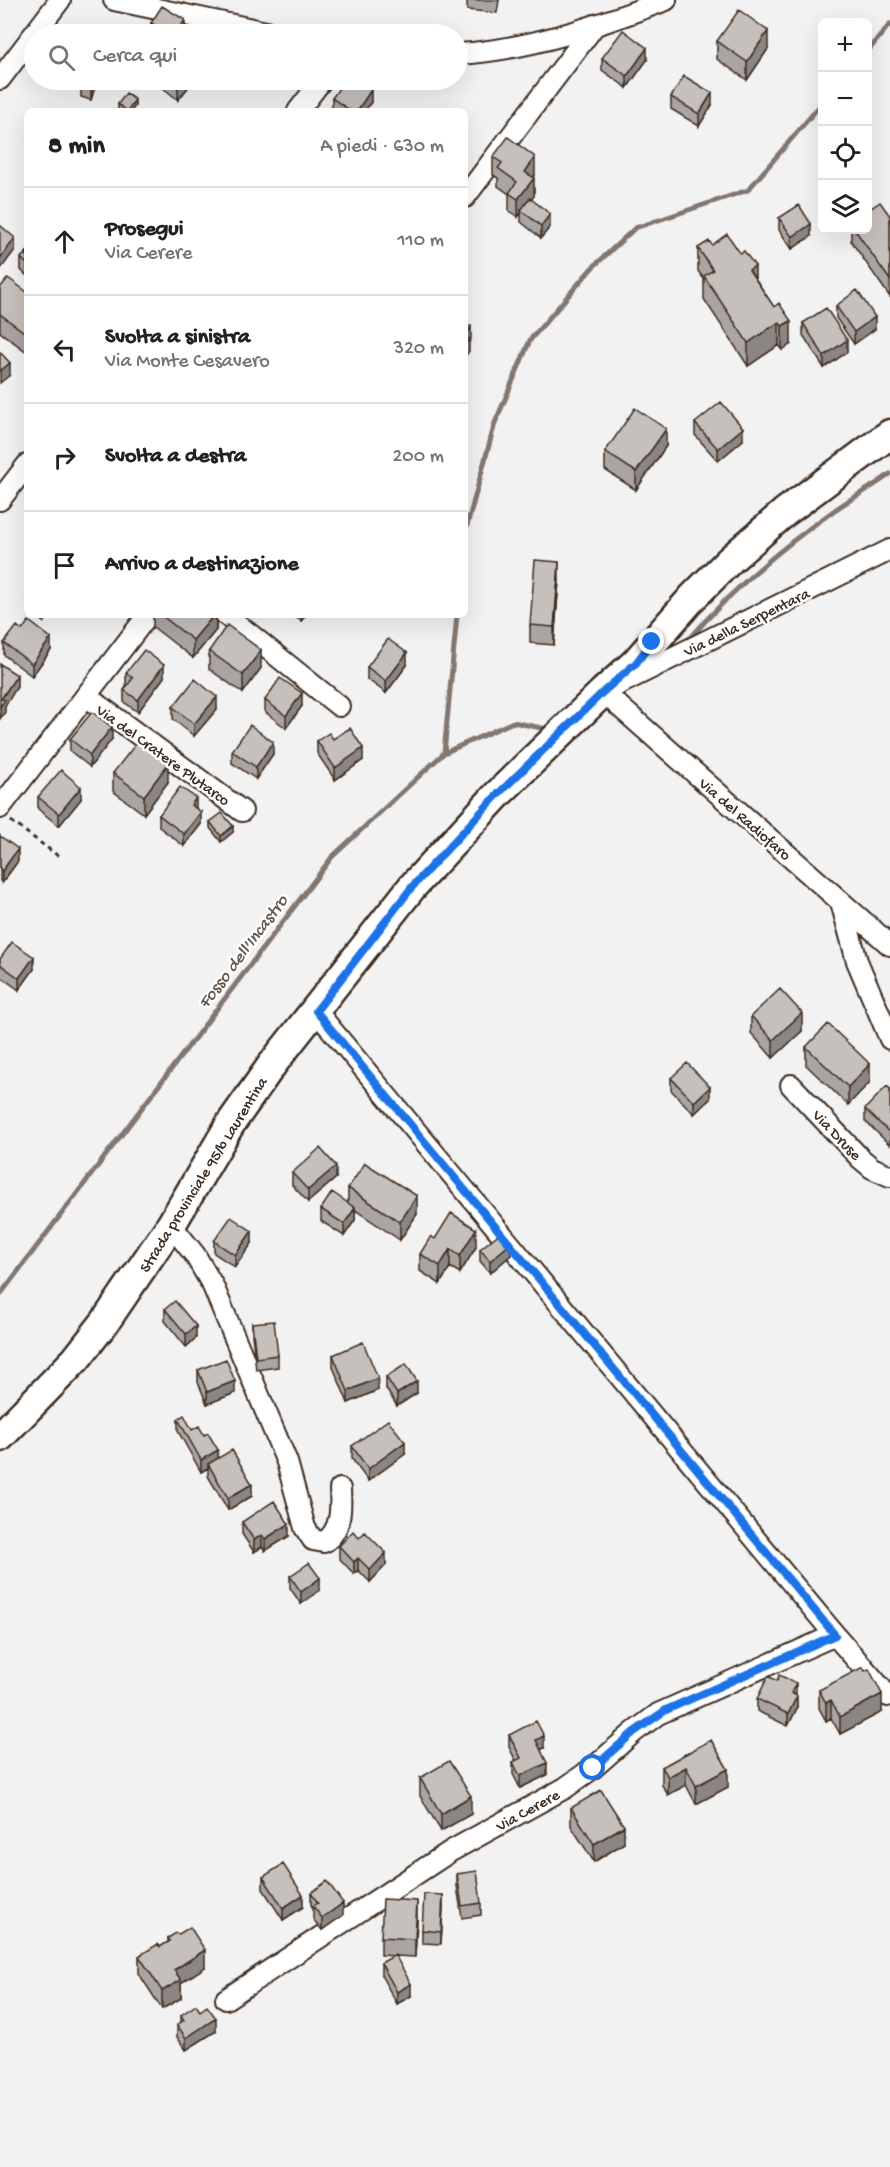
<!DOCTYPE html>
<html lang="it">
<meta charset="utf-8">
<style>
:root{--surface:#fff;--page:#f2f2f2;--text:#202124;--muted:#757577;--line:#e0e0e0}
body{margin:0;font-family:"Gochi Hand",sans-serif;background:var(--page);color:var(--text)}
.controls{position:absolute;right:18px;top:18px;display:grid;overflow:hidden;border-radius:9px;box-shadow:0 6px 24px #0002}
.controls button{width:54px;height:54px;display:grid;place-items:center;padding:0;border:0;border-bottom:2px solid var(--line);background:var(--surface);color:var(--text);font:30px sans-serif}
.stop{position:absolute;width:18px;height:18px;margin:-14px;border:4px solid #1a73e8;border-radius:50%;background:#fff}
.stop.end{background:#1a73e8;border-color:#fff;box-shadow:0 2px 6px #0008}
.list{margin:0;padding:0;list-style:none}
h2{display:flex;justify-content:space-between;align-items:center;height:78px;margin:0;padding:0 24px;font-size:26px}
h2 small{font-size:20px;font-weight:400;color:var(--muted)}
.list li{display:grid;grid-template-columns:39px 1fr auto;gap:18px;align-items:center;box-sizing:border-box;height:108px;padding:0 24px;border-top:2px solid var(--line)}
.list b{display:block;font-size:22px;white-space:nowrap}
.list p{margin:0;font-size:20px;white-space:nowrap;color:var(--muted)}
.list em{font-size:20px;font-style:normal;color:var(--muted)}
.icon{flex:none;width:33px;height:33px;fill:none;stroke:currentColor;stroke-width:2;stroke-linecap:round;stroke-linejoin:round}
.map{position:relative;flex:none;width:890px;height:2167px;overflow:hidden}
.search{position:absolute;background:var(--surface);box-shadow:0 6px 24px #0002;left:24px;top:24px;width:444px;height:66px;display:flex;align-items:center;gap:15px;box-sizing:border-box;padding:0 21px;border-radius:33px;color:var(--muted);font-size:22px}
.panel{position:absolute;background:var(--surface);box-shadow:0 6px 24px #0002;left:24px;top:108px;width:444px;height:510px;border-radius:9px}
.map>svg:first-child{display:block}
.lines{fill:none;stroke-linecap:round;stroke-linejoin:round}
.stream{stroke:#827770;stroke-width:5}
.minor-casing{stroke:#3b2a1e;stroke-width:24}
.secondary-casing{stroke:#3b2a1e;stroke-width:33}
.path{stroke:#3b2a1e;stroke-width:3;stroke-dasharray:4.5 4.5;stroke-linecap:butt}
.minor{stroke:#fff;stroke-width:20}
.secondary{stroke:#fff;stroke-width:28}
.wall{fill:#aaa5a3;stroke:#3b2a1e;stroke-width:1.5}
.shaded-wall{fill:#8b8684;stroke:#3b2a1e;stroke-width:1.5}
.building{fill:#c6c0bd;stroke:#3b2a1e;stroke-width:1.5}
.route{stroke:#1a73e8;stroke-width:8}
.labels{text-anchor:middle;stroke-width:5;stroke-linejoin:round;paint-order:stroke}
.street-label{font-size:16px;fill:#3b2a1e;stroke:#fff}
.water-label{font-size:18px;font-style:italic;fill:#65574e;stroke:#fff}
</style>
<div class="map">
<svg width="890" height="2167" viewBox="0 0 890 2167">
<rect width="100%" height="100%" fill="#f3f2f2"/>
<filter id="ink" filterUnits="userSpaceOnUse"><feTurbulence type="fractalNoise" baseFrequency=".0167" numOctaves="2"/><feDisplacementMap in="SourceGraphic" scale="12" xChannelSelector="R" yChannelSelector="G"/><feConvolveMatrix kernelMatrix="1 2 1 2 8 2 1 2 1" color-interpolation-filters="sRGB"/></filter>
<g filter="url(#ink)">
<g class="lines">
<path class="stream" d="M868,51l22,-27
M465,533l30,-110 35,-83 62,-72 43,-40 113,-38 74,-87
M686,643c43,-51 92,-93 146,-131 19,-14 40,-24 58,-38
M444,753l69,-31 38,8
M0,1295l332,-438 112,-104 13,-138"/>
<defs>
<path id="minor" d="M114,0l162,34
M458,54c71,-4 142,-29 208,-54
M0,79l60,-79
M298,111l24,-31
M465,197l130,-172
M0,500l27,-35
M890,550l-287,142 287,253
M226,615l113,91
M86,696l156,115
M0,808l148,-193
M841,902l16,59 33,78
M316,1011l519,624 53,61
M791,1085l69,73 12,10 18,8
M171,1225l24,30 18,31 74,176 18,66 8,12 11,2c18,-11 17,-35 16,-53
M226,1999l225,-148 114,-63 28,-20 41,-36 24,-18 177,-79"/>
<path id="secondary" d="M0,1437l76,-78 29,-37 66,-97 60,-102 43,-61 138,-175 86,-93 105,-102 33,-30 57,-65 37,-37 55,-48 105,-78"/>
</defs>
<use href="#minor" class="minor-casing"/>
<use href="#secondary" class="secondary-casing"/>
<path class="path" d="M11,821l50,37"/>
<use href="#minor" class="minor"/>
<use href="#secondary" class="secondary"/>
</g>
<path class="wall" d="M467,0h32l-2,13 -30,-3z
M151,23l34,9 -1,2h-33z
M717,41l51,8 -21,31 -30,-21z
M602,58l45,2 -20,28 -25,-18z
M79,80h18l-6,20 -10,-3v-11l-2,-1z
M163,80h31l-16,20 -15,-12z
M250,80h36l-1,3 -3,-1 -1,3 -10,-3 -2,4z
M671,97l41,8 -13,21 -28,-17z
M332,98l39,4 -6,9h-31l-2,-1z
M118,104l17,2 -4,5h-12l-1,-1z
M493,157l42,18 -2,3 1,18 -3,3 19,28 -9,11 -20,-16v-9l-3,4 -9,-6v-17l-11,-8v-8l-5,-3z
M890,216v81l-39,-56v-11h16z
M779,218l32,18 -19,13 -13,-19z
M712,245l43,33 19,29 17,37 -9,6 -3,-5 -31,21 -44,-67v-20l-6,-8v-23z
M27,252v24l-6,-6v-12z
M0,288l27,4v60l-27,-20z
M836,306l39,23 -21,15 -18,-26z
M803,323l44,29 -23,16 -21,-33z
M695,423l48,17 -25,21 -23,-26z
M666,446l-30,44 -31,-20v-18z
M559,580l-5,65 -24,-2v-18z
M34,615h15l-5,7z
M153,615h63v15l-23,28 -40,-31z
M292,615h14l-5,6z
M4,643l47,7 -19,26 -28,-21z
M209,651l52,17 -18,25 -34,-24z
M407,665l-21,28 -19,-14v-12z
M126,673l38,4 -26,35 -14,-10v-12l3,-4 -1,-1z
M265,700l37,6 -16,22 -21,-16z
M173,707l44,2 -23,27 -21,-17z
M70,739h42l-22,28 -20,-16z
M333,739l30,21 -28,20 -18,-27v-12z
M232,751l41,3 -17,25 -24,-16z
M113,773l55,9 -24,32 -31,-23z
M38,797l43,2 -22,27 -21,-17z
M159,815l42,9 -17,22 -25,-19z
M210,822l23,10 -12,10 -11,-14z
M0,836l18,25 -16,22 -2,-2z
M0,959l34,10 -15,21 -19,-14z
M751,1016l51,15 -29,27 -22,-25z
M806,1047l64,35 -22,23 -42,-40z
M671,1078l39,21 -16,15 -23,-24z
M890,1089v56l-25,-24v-12z
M292,1173l44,5 -28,24 -16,-17z
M348,1188l69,26 -17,26 -45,-30v10l-11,16 -23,-15v-12l27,-6z
M435,1239l41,8 -16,26 -10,-6 -10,17 -20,-13v-17z
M214,1241l38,2 -17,24 -21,-14z
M480,1249l31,6 -21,18 -10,-12z
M165,1309l31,29 -10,9 -21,-26z
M252,1323l26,32v12l-22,3 -4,-35z
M333,1355l45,35 -30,13 -15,-36z
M198,1370l37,23 -28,11 -9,-22z
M386,1377l31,16 -20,13 -11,-17z
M178,1419l14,11 60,66 -24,14 -20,-34v-8l-7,4 -23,-41z
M352,1446l53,8 -37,27 -16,-22z
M242,1522l47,14 -24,15 -3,-4 -8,5 -12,-18z
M339,1546l47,19 -16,17 -12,-12 -4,4 -15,-16z
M290,1576l30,14 -19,14 -11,-16z
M819,1690l63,22 -42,22 -9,-16 -5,3 -7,-13z
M796,1695l1,13 -9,18 -31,-15v-12z
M509,1735l35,13 -4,2 7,25 -27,13 -7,-14v-12l3,-1 -7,-14z
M711,1740l17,47 -32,17 -10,-19 -18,10 -6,-10v-18z
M420,1778l51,36 -30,17 -21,-35z
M571,1808l53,35 -30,19 -23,-36z
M457,1874l24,29v12l-19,3 -5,-32z
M263,1877l40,30 -20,13 -20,-31z
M311,1893l32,22 -21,15 -9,-11v-11l-2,-3z
M443,1907l-2,37 -19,-1v-13z
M417,1919l-2,38 -20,-1 16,40 -14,8 -16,-29v-12l14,-7 -14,-1v-18z
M168,1938l37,29 -24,16v15l-19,11 -23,-35v-18l21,-9 8,-5z
M181,2015l35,16 -30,19 -9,-13v-12l4,-2z"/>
<path class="shaded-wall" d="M185,20v12l-1,2h-8z
M768,31v18l-21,31v-18z
M647,48v12l-20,28v-12z
M93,80h4l-6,20v-12z
M184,80h10l-16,20v-12z
M371,90v12l-6,9h-8z
M712,93v12l-13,21v-12z
M135,100v6l-4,5h-4z
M535,157v18l-10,14v-17z
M534,178v18l-12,15 -1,-1v3l-3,4v-18z
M550,214v13l-9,11v-12z
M811,224v12l-19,13v-12z
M15,238v12l-15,20v-12z
M755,266v23l-6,-19z
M875,317v12l-21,15v-12z
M791,321v23l-9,6v-24z
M779,322v23l-31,21v-23z
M471,327v12l-2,4v8l-4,6v-21z
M847,340v12l-23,16v-12z
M10,363v12l-10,8v-12z
M743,428v12l-25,21v-12z
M666,429v17l-30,44v-18z
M559,562v18l-5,65v-18z
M44,615h5l-5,7z
M214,615h2v15l-23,28v-18z
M301,615h5l-5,6z
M51,638v12l-19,26v-12z
M261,650v18l-18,25v-18z
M407,653v12l-21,28v-12z
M164,665v12l-26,35v-12z
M17,675v12l-12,19v6l-5,7v-12l1,-8z
M302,693v13l-16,22v-12z
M217,697v12l-23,27v-12z
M112,727v12l-22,28v-12z
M273,742v12l-17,25v-12z
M363,748v12l-28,20v-12z
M168,764v18l-24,32v-18z
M81,787v12l-22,27v-12z
M196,798v13l-5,-6z
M201,812v12l-17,22v-12z
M233,826v6l-12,10v-6z
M18,849v12l-16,22v-12z
M34,957v12l-15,21v-12z
M802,1013v18l-29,27v-18z
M870,1064v18l-22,23v-18z
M710,1087v12l-16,15v-12z
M336,1166v12l-28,24v-12z
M417,1196v18l-17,26v-18z
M355,1208v12l-11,16v-12z
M476,1229v18l-16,26v-17z
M252,1231v12l-17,24v-12z
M511,1243v12l-21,18v-12z
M450,1249v18l-10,17v-18z
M196,1326v12l-10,9v-13z
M378,1378v12l-30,13v-12z
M235,1381v12l-28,11v-12z
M417,1381v12l-20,13v-12z
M405,1442v12l-37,27v-12z
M218,1450v12l-10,2v4l-7,4v-12z
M252,1484v12l-24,14v-12z
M289,1524v12l-24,15v-12z
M262,1535v12l-8,5v-12z
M386,1553v12l-16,17v-12z
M358,1558v12l-4,4v-12z
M320,1578v12l-19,14v-12z
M796,1683v12l-5,-2z
M882,1694v18l-42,22v-17z
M797,1696v12l-9,18v-12z
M831,1700v18l-5,3v-18z
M544,1736v12l-8,4v-12z
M547,1763v12l-27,13v-12z
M686,1767v18l-18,10v-18z
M728,1769v18l-32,17v-18z
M471,1796v18l-30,17v-17z
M624,1826v17l-30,19v-18z
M303,1895v12l-20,13v-12z
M443,1895v12l-2,37v-12z
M417,1901v18l-2,38v-18z
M343,1903v12l-21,15v-12z
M205,1950v17l-24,16v15l-19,11v-18l12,-21z
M411,1984v12l-14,8v-12z
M216,2018v13l-30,19v-12z"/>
<path class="building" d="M162,6l23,14 -9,14h-6l-19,-11z
M739,10l29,21 -21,31 -30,-21z
M623,30l24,18 -20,28 -25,-18z
M684,76l28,17 -13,21 -28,-17z
M83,80h10l-2,8 -10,-3z
M167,80h17l-6,8z
M345,80h11l15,10 -14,21h-6l-19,-13z
M126,93l9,7 -8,11 -9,-7z
M508,137l27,20 -10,15 9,6 -16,21 -9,-6 8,-11 -19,-14 4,-5 -9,-6z
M530,198l20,16 -9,12 -20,-16z
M880,202l10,14v64l-35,-50h12v-19z
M799,205l12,19 -19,13 -13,-19z
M1,226l14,12 -15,20v-31z
M727,234l13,19 4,-2 11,15 -6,4 25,37 5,-4 12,18 -9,5 -3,-4 -31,21 -44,-67 9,-6 -15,-22 11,-7 3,4z
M27,252v12l-6,-6z
M8,278l19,14v42l-27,-20v-26z
M857,290l18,27 -21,15 -18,-26z
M826,308l21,32 -23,16 -21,-33z
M465,323l6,4 -6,9 4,3 -4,6z
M0,352l10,11 -10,8z
M721,402l22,26 -25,21 -23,-26z
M635,408l31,21 -30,43 -31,-20z
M535,560l24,2 -5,65 -24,-2z
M161,615h53l-21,25z
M29,621l22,17 -19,26 -28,-21 13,-17 5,4z
M227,625l34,25 -18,25 -34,-24z
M388,639l19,14 -21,28 -19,-14z
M144,650l20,15 -26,35 -14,-10 9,-12 -7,-5z
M0,664l17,11 -16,24 4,1 -5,7z
M280,678l22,15 -16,23 -21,-16z
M195,679l22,18 -23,27 -21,-17z
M92,712l20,15 -22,28 -20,-16z
M250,725l23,17 -17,25 -24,-16z
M350,728l13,20 -28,20 -18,-27 12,-8 4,6z
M138,741l30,23 -24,32 -31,-23z
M61,770l20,17 -22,27 -21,-17z
M180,787l16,11 -5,7 10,7 -17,22 -25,-19z
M222,813l11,13 -12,10 -11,-14z
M0,836l18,13 -16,22 -2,-2z
M12,942l22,15 -15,21 -19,-14v-5z
M780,989l22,24 -29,27 -22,-24z
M828,1024l42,40 -22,23 -42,-40z
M687,1063l23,24 -16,15 -23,-24z
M887,1086l3,3v44l-25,-24z
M320,1148l16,18 -28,24 -16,-17z
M365,1163l52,33 -17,26 -52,-34z
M332,1192l23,16 -11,16 -23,-15z
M451,1213l25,16 -16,27 -10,-7 -10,17 -20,-12 11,-18 4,3z
M231,1217l21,14 -17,24 -21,-14z
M502,1231l9,12 -21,18 -10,-12z
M175,1301l21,25 -10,8 -21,-25z
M274,1321l4,34 -22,3 -4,-35z
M363,1342l15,36 -30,13 -15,-36z
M226,1359l9,22 -28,11 -9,-22z
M406,1364l11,17 -20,13 -11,-17z
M184,1415l8,15 7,-4 5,9 4,-2 10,17 -17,10 -23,-41z
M388,1420l17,22 -37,27 -16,-23z
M232,1450l20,34 -24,14 -20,-34z
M274,1501l15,23 -24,15 -3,-4 -8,5 -12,-18z
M353,1531l6,7 6,-6 21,21 -16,17 -12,-12 -4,4 -15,-16z
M309,1563l11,15 -19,14 -11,-16z
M863,1667l2,4 4,-2 13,25 -42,23 -9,-17 -5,3 -7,-13z
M779,1675l17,8 -5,10 6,3 -9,18 -31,-15 11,-23 9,5z
M536,1721l8,15 -8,4 11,23 -27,13 -7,-14 8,-4 -12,-23z
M711,1740l17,29 -32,17 -10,-19 -18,10 -6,-10z
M449,1761l22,35 -30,18 -21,-36z
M601,1790l23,36 -30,18 -23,-36z
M283,1864l20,31 -20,13 -20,-31z
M477,1871l4,32 -19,3 -5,-32z
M327,1881l16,22 -21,15 -9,-12 5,-3 -7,-10z
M424,1894l19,1 -2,37 -19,-2z
M383,1899l34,2 -2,38 -34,-2z
M190,1927l15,23 -31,20 7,10 -19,11 -23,-35 19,-12 2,3 10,-6 -2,-3 8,-5 3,1z
M395,1955l16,29 -14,8 -16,-29z
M196,2005l4,6 7,-5 9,12 -30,20 -9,-13 7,-5 -3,-5z"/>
</g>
<g class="lines" filter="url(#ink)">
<path class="route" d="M593,1768l41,-36 32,-22 169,-75 -519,-624 96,-124 86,-93 105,-102 33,-29 16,-21"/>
</g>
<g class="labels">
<g class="street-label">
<text transform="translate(746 621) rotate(-26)" y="6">Via della Serpentara</text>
<text transform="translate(164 754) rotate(36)" y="6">Via del Cratere Plutarco</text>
<text transform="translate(746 818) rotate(41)" y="6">Via del Radiofaro</text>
<text transform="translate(838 1134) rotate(46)" y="6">Via Druse</text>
<text transform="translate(202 1174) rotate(-58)" y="6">Strada provinciale 95/b Laurentina</text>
<text transform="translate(527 1809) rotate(-29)" y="6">Via Cerere</text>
</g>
<g class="water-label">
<text transform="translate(242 951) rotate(-53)" y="6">Fosso dell'Incastro</text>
</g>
</g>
</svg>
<div class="controls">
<button>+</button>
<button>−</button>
<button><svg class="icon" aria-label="locate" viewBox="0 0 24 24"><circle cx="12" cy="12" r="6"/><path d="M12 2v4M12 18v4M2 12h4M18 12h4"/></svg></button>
<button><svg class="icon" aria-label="layers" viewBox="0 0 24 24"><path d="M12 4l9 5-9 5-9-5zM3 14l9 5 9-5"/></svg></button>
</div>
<div class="stop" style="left:593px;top:1768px"></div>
<div class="stop end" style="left:652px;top:642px"></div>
<div class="search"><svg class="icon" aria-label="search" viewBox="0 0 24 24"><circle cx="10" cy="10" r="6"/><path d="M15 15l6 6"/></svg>Cerca qui</div>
<section class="panel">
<h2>8 min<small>A piedi · 630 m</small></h2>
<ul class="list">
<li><svg class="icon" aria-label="ahead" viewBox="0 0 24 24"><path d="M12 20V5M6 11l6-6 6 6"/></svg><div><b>Prosegui</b><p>Via Cerere</p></div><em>110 m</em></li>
<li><svg class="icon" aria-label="left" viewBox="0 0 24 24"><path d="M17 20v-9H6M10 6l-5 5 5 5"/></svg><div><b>Svolta a sinistra</b><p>Via Monte Cesavero</p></div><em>320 m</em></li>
<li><svg class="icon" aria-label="right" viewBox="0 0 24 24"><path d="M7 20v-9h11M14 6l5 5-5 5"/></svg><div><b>Svolta a destra</b></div><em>200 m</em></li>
<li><svg class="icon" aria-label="arrive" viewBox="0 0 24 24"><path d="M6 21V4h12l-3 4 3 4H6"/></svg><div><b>Arrivo a destinazione</b></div></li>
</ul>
</section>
</div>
